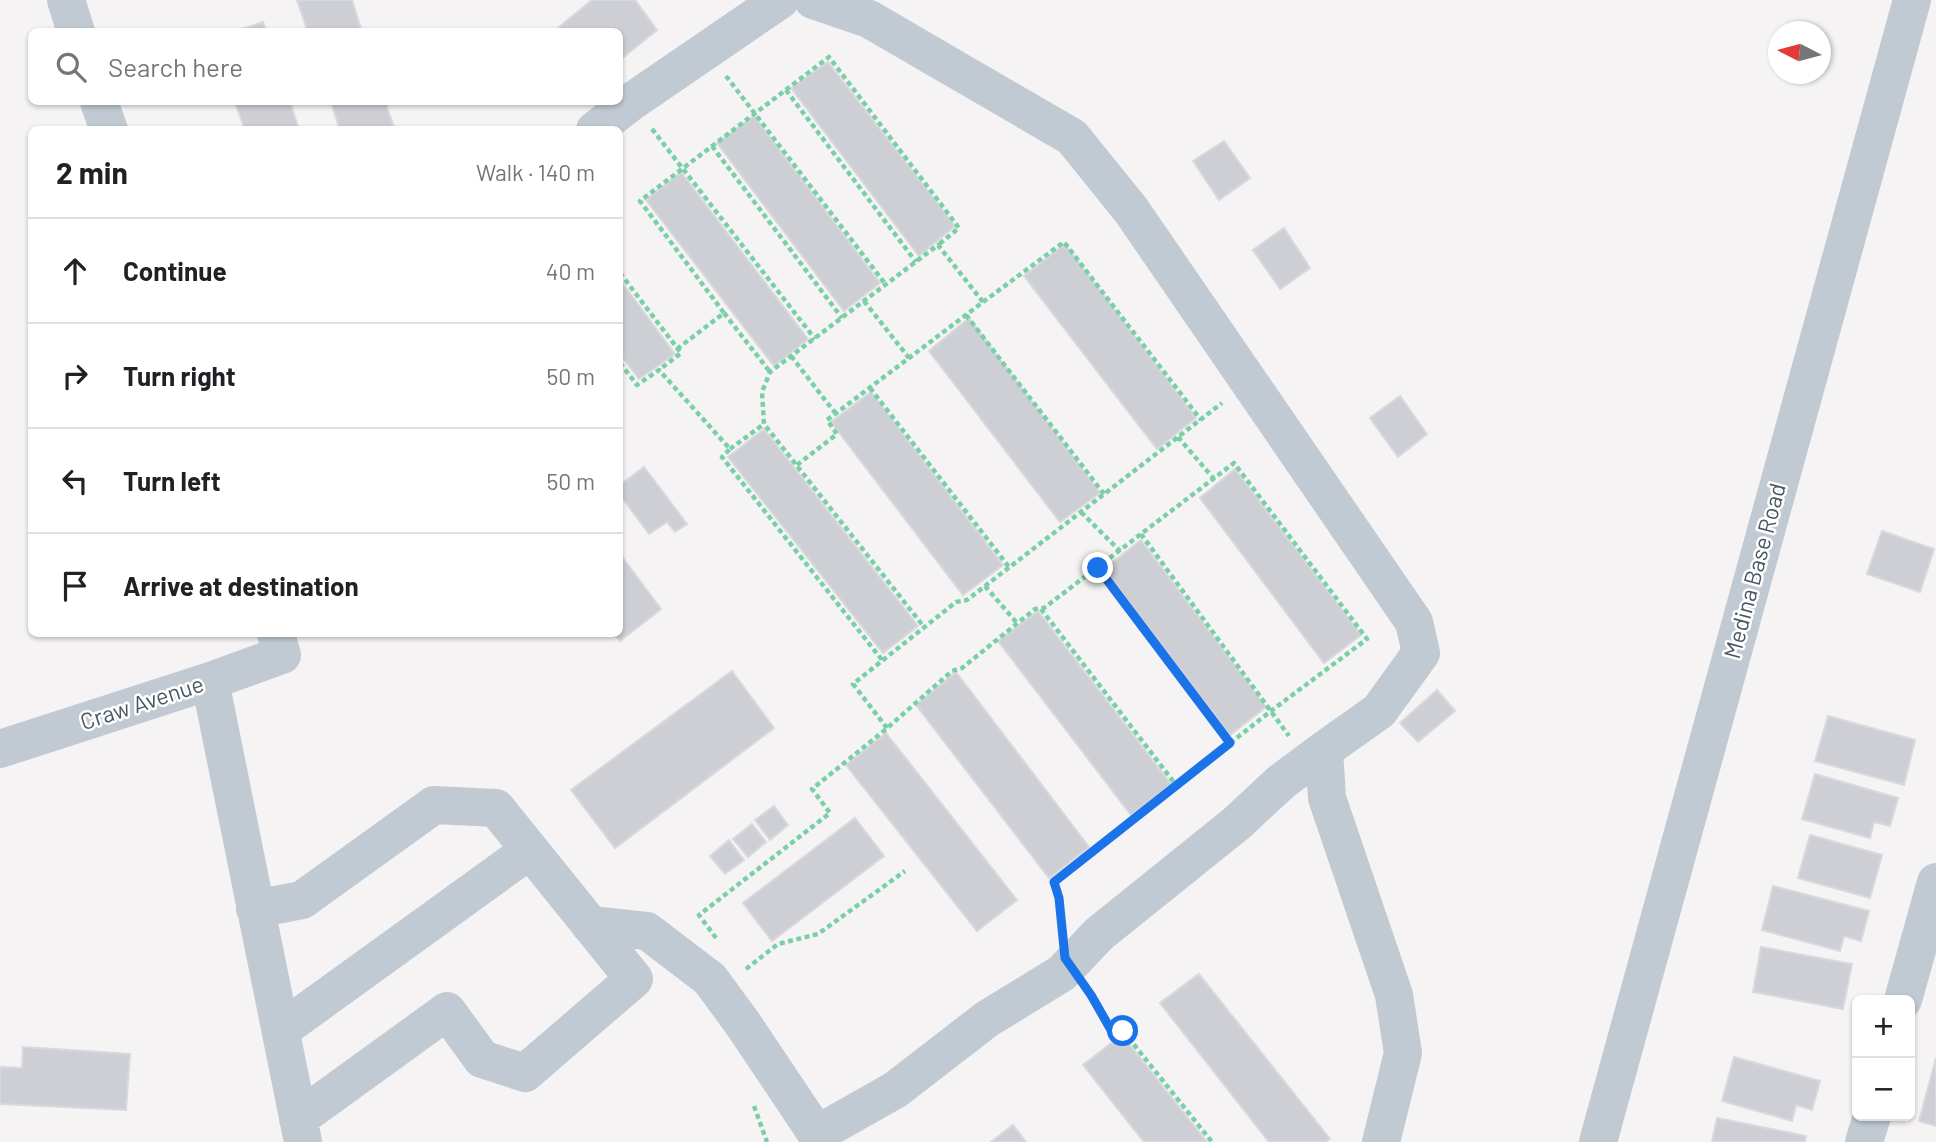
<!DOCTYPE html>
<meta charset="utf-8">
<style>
:root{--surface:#fff;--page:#f2f2f2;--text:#202124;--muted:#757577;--line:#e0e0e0}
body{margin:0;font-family:Barlow,sans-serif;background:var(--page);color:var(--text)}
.controls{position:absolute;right:21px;bottom:21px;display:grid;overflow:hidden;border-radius:10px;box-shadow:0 2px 5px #0004}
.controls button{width:63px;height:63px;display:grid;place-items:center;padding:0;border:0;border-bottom:2px solid var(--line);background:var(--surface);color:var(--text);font:35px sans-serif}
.compass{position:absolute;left:1768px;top:21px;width:63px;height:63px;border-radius:50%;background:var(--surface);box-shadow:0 2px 5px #0004;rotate:276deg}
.stop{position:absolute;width:21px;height:21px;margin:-16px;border:5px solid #1a73e8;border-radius:50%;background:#fff}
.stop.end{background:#1a73e8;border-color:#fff;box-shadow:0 2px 7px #0008}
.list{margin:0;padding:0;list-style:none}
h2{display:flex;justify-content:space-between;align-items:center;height:91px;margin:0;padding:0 28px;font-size:30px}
h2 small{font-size:23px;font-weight:400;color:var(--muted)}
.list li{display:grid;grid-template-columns:46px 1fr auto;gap:21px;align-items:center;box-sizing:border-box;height:105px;padding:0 28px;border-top:2px solid var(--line)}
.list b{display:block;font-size:26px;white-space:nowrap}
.list em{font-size:23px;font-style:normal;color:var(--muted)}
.icon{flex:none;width:38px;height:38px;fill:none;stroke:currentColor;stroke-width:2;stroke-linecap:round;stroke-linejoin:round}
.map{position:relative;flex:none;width:1936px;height:1142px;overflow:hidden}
.search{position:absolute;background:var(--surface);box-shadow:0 2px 5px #0004;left:28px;top:28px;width:595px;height:77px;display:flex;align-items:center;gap:18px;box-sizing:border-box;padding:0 24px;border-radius:10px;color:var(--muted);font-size:26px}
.panel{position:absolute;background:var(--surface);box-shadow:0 2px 5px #0004;left:28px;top:126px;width:595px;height:511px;border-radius:10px}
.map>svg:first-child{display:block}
.building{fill:#cdcfd5;stroke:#d7d9de;stroke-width:2}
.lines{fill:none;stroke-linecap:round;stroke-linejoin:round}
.path{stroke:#7ad0a6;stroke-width:4.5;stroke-dasharray:5 3.5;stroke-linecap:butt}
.minor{stroke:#c1cad2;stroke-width:38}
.route{stroke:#1a73e8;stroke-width:9}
.labels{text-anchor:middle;stroke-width:5;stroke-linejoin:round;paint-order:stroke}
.street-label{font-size:23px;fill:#4a5661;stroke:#fff}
</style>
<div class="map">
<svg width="1936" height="1142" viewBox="0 0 1936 1142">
<rect width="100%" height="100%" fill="#f5f3f3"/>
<path class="building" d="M297,0h55l10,32h-54z
M592,0h43l22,30 -37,30v-28h-67z
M263,22l4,10h-33z
M828,62l127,164 -36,30 -128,-168z
M235,102h55l9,28h-54z
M331,102h54l10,28h-55z
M754,116l126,167 -36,28 -127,-168z
M1224,141l26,37 -31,22 -26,-39z
M681,172l127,167 -34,27 -128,-166z
M1284,228l26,40 -30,21 -27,-39z
M1065,244l131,174 -39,31 -133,-173z
M620,280l55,74 -36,25 -19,-25z
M969,318l131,175 -40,29 -131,-171z
M871,392l132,173 -40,30 -132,-173z
M1400,396l27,38 -29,23 -28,-39z
M764,429l154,197 -35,27 -155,-196z
M644,467l43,57 -12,8 -8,-10 -18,12 -29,-39v-10z
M1235,469l126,166 -37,28 -124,-165z
M1882,531l52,18 -14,43 -53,-18z
M1141,540l125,167 -36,28 -126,-166z
M620,554l41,55 -41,32 -6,-7h6z
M1038,611l133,173 -40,31 -133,-174z
M732,671l42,57 -159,120 -44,-58z
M956,672l133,175 -40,31 -133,-173z
M1437,690l18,21 -37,31 -18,-19z
M1828,716l87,24 -11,45 -89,-24z
M886,733l131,167 -40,31 -131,-166z
M1815,774l83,24 -8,28 -16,-4 -4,16 -68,-19z
M774,806l14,19 -18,15 -15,-20z
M855,818l29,38 -112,85 -29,-38z
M752,824l14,18 -18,15 -15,-18z
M1810,835l72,20 -12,43 -72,-20z
M729,840l15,20 -19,14 -15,-18z
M1773,886l96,25 -8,30 -17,-5 -4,15 -78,-21z
M1761,947l91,17 -9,45 -90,-17z
M1199,974l131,165 -5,3h-56l-109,-139z
M1122,1035l85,107h-63l-61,-77z
M23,1047l107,7 -4,56 -126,-6v-37l22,1z
M1734,1057l86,24 -8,29 -16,-5 -4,16 -70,-20z
M1936,1058v68l-17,-5z
M1717,1118l89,18 -1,6h-93z
M1013,1125l13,17h-35z"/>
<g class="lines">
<path class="path" d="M726,76l160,209
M786,90l130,172
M652,129l163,210
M712,146l130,172
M620,273l61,80 -22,17
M864,301l45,57
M983,302l81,-60 137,178
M724,313l46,59
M966,315l138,179
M677,349l47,-36 -84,-112 189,-144 130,171 -21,17
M791,356l45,58
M620,363l17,22 22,-15 71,79 -8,8 160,203
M870,388l139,179
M1178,437l36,42
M730,449l34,-25
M797,465l40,-31 -10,-14 156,-118 -45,-57 -168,127 -8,20 2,32 160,203
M1081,512l39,39
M1141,534l148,202
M1098,568l132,175
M985,586l32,37
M1041,609l135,176
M887,728l-34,-44 103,-82 11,-2 255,-197
M716,938l-17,-23 131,-102 -18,-24 73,-59 67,-59 10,-3 73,-59 9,-1 190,-145 133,176 -96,72 -218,171 6,16 3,25
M746,969l32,-25 40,-10 87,-63
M1090,993l25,43 8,-5 89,111
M754,1106l13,36"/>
<path class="minor" d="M66,0l10,32
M813,0l56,19 203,118 59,73 283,412 7,31 -42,58 -55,39 3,48 67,197 9,58 -22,89
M99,102l10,28
M595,130l36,-28 149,-102
M210,681l93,461
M0,749l210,-68 72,-26 -6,-21
M255,909l47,-9 132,-95 62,3 138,171 -109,94 -43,-14 -35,-48 -149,108
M590,925l57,6 63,48 33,45 79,118
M1903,1000l33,-118
M281,1030l249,-180
M817,1134l78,-44 92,-71 75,-46 37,-39 138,-111 44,-41 43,-32
M1598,1142l314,-1142
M1864,1142l8,-26"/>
</g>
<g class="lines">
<path class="route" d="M1098,568l132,175 -176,139 5,16 6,60 26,37 24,42 8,-6"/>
</g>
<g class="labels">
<g class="street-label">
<text transform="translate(1755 571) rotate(-75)" y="8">Medina Base Road</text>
<text transform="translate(142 703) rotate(-18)" y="8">Craw Avenue</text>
</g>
</g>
</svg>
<div class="controls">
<button>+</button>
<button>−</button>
</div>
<svg class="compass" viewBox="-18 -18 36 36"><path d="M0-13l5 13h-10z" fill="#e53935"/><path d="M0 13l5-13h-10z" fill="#757577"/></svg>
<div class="stop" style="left:1123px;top:1031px"></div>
<div class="stop end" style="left:1098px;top:568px"></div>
<div class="search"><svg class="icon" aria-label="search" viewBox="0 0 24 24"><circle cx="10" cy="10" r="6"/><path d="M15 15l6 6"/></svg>Search here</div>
<section class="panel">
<h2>2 min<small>Walk · 140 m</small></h2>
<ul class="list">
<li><svg class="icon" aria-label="ahead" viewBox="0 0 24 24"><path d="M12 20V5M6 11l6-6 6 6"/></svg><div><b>Continue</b></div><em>40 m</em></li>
<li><svg class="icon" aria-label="right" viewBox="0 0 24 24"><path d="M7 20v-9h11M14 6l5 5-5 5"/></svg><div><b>Turn right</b></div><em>50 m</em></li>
<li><svg class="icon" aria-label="left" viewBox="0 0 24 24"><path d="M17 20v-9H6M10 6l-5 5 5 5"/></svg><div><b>Turn left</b></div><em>50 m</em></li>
<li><svg class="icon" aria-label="arrive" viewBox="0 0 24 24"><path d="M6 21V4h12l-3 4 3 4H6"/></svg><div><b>Arrive at destination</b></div></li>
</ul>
</section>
</div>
